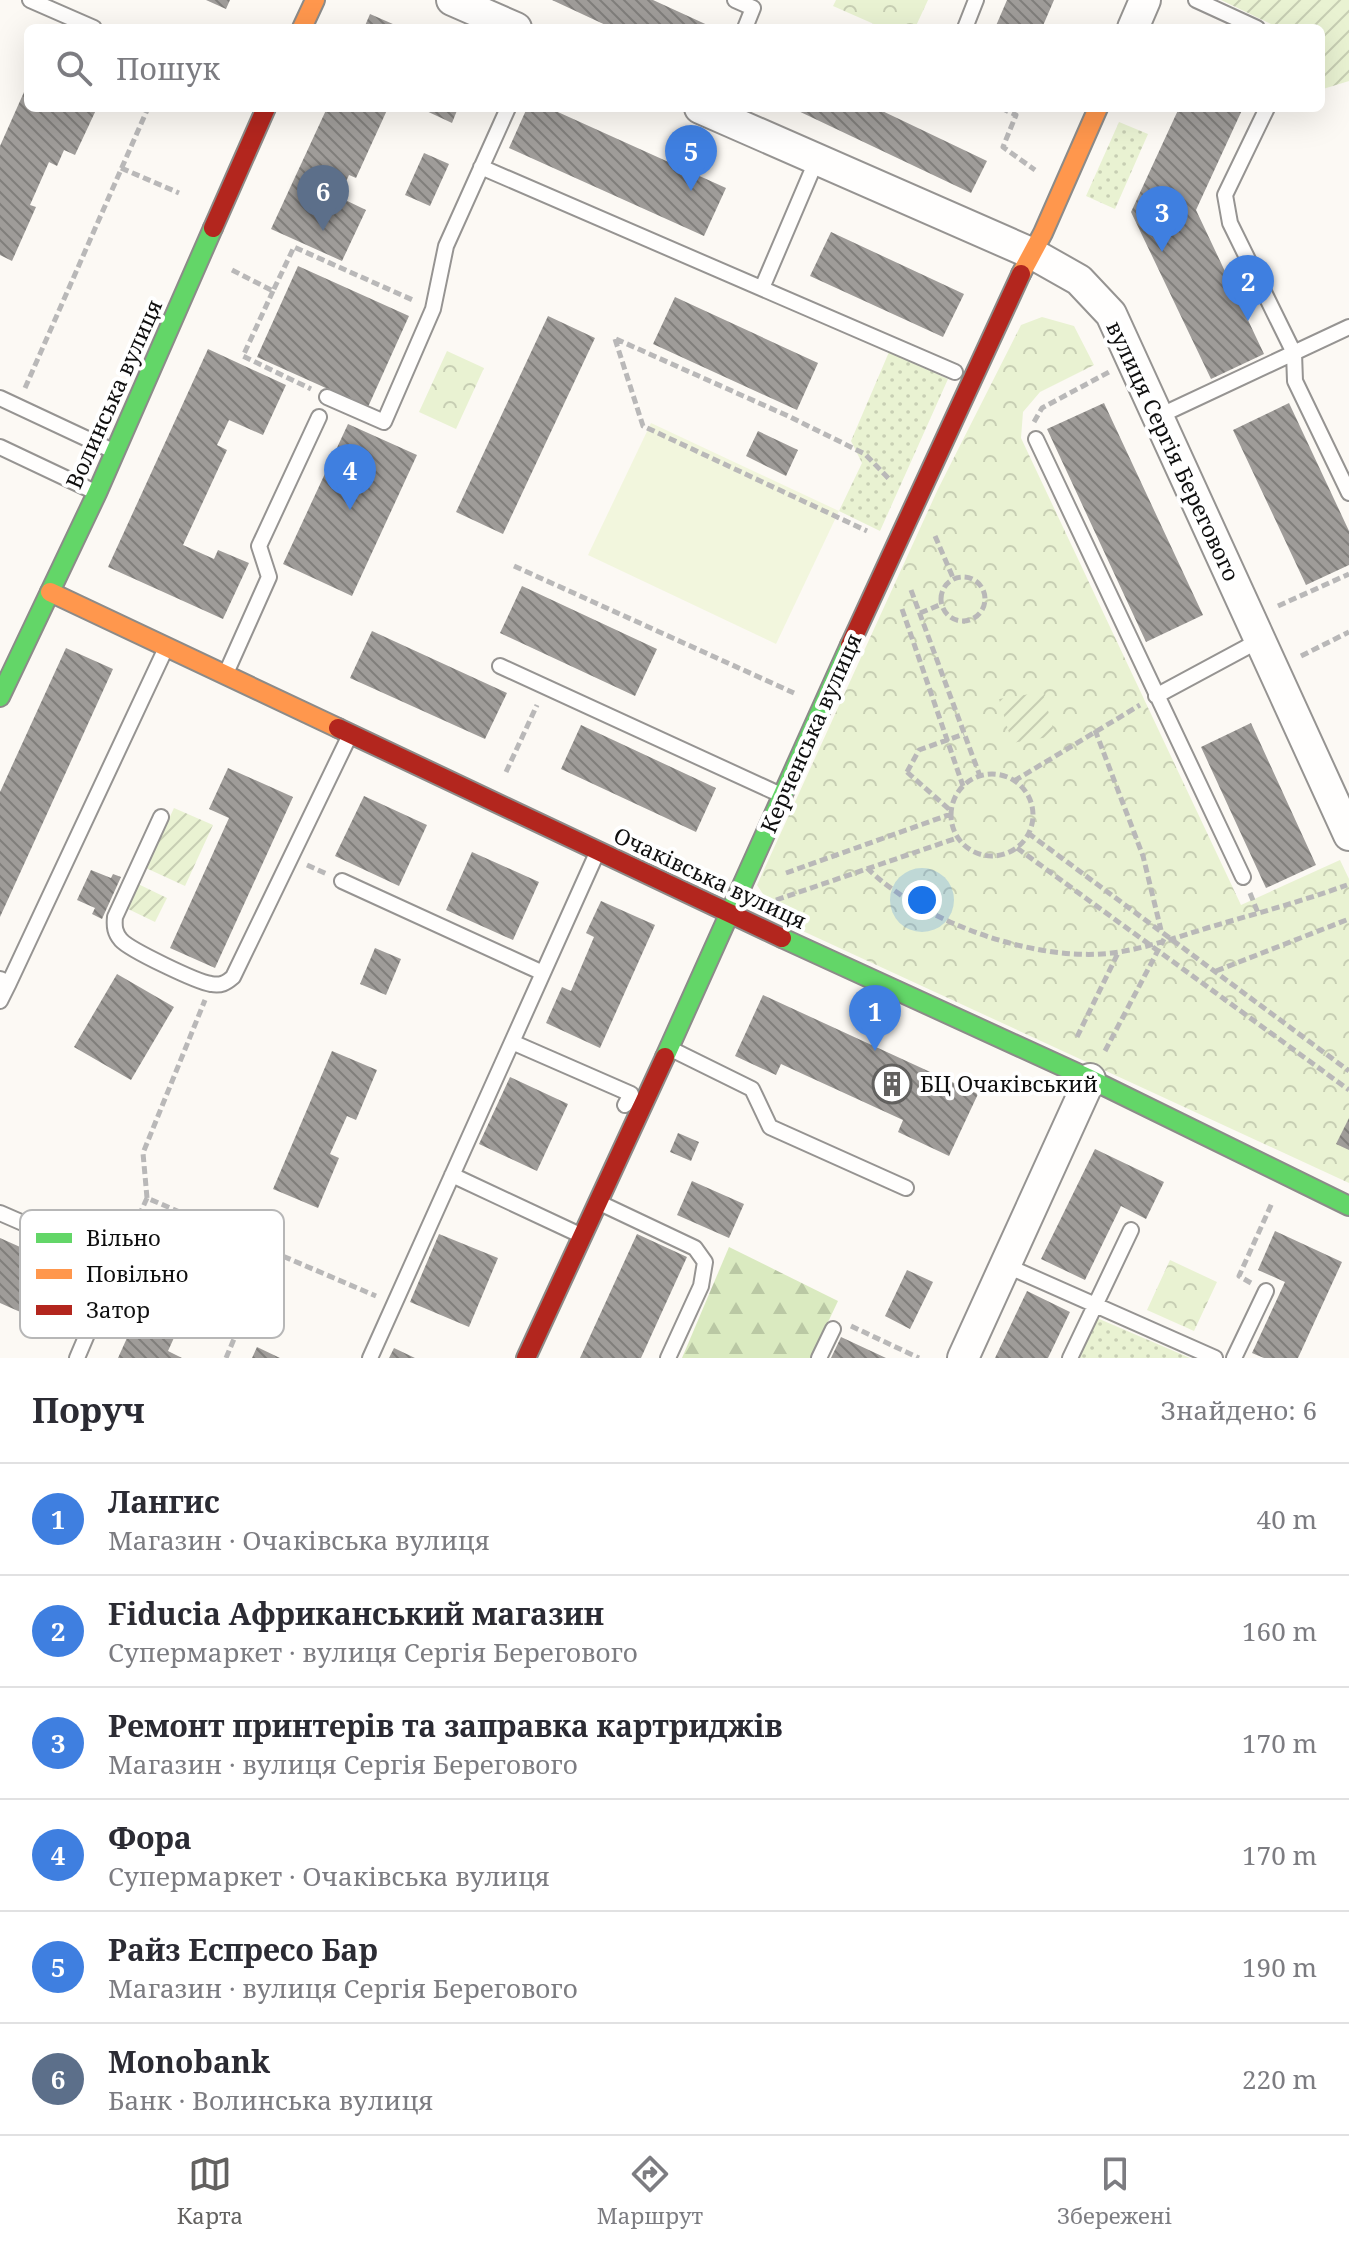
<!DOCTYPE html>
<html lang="uk">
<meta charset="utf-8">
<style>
:root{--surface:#fff;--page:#f7f7f7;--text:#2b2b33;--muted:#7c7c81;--line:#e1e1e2;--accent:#62615f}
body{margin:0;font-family:"Noto Serif",serif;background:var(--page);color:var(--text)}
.you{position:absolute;left:922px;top:900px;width:28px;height:28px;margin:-20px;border:6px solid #fff;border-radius:50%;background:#1a73e8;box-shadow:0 0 0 12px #1a73e833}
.badge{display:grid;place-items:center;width:52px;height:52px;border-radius:50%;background:var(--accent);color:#fff;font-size:26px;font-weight:700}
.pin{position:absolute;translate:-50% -66px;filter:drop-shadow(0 2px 4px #0008)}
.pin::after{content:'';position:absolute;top:42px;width:28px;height:24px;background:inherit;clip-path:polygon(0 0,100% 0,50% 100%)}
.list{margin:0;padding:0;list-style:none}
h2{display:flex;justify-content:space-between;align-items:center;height:104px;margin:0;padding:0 32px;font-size:34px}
h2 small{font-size:26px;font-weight:400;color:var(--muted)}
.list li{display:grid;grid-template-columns:52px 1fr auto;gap:24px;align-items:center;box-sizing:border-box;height:112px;padding:0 32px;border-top:2px solid var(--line)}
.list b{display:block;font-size:30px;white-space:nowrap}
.list p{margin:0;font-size:26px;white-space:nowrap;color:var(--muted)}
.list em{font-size:26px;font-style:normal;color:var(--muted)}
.icon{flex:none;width:44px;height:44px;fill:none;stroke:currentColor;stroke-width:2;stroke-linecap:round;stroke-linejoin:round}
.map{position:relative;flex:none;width:1349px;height:1358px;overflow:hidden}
.search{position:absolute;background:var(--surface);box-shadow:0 8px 32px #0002;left:24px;right:24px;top:24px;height:88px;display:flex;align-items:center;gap:20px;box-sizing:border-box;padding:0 28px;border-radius:12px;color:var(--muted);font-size:30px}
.sheet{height:776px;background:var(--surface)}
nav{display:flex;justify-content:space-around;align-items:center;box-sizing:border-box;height:112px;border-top:2px solid var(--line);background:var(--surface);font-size:22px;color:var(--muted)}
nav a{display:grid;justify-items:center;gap:4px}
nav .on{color:var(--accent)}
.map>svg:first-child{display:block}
.grass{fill:url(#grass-dots)}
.forest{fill:url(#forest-firs)}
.park{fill:url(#park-crowns)}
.garden{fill:url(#garden-furrows)}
.pitch{fill:#f2f6dd}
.building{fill:url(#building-back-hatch)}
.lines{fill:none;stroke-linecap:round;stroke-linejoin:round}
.lane-casing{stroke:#969492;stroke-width:18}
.street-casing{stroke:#969492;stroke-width:34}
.fast-casing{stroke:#8c8b89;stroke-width:22}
.slow-casing{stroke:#8c8b89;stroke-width:22}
.jam-casing{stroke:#8c8b89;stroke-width:22}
.path{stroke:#b9b8b8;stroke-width:5;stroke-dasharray:8 4;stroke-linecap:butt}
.lane{stroke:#fffefd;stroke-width:14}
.street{stroke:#fffefd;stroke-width:30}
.fast{stroke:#63d668;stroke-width:18}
.slow{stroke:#ff974d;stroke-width:18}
.jam{stroke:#b3261e;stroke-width:18}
.labels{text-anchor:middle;stroke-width:8;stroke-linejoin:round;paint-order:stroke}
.street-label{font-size:22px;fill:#0f0f0f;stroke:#fff}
.poi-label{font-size:22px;fill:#0f0f0f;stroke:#fff;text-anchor:start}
.key{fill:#fff;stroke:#b7b7b7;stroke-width:2}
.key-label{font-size:22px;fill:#0f0f0f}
</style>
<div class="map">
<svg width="1349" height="1358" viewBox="0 0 1349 1358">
<defs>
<pattern id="grass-dots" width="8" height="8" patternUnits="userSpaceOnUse" patternTransform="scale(2)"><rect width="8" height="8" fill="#e9f2d2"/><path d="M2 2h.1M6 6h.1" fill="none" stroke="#c7ceb3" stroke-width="1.8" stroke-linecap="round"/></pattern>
<pattern id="forest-firs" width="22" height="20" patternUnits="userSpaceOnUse" patternTransform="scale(2)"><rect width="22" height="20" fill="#daeac0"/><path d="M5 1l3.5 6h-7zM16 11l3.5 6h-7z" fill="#bac8a4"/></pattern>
<pattern id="park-crowns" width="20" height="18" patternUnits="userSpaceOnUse" patternTransform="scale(2)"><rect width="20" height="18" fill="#e9f2d2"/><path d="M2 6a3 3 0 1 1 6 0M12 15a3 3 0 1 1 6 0" fill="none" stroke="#c7ceb3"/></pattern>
<pattern id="garden-furrows" width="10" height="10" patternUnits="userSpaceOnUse" patternTransform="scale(2)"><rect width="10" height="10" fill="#e9f2d2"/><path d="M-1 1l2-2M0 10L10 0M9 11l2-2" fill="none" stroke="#c7ceb3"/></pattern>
<pattern id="building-back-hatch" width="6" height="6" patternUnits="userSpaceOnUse" patternTransform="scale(2)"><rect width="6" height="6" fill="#9f9c99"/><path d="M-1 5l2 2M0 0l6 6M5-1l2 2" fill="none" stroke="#807e7b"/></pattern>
</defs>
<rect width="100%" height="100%" fill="#fcf9f4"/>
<path class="grass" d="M1119,122l29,12 -33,75 -29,-13z
M889,352l59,27 -68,152 -41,-20 23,-48 -11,-22z
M1097,1318l93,40h-111z"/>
<path class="forest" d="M729,1247l109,54 -27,57h-129z"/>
<path class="park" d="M836,0h92l-13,28h-32l-50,-22z
M1042,317l32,9 20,39 -54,27 -17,20 -2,26 220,467 99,-45 9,19v304l-568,-262 -24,-36 181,-396 83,-164z
M447,351l37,17 -28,61 -37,-17z
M1170,1260l47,22 -23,49 -47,-21z"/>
<path class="garden" d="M1221,0h128v81l-26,8 -2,-61h-42z
M1043,692l12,44 -43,7 -13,-44z
M174,808l39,17 -28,61 -39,-18z
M136,883l31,15 -12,24 -31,-15z"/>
<path class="pitch" d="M651,423l188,88 -63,133 -188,-89z"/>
<path class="building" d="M206,0h24l-4,9z
M552,0h101l61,28h-102z
M1007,0h47l-12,28h-47z
M370,14l32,14h-38z
M28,83v25l68,2 -21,45 -11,-5 -7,16 -8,-4 -19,43 6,2 -24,54 -12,-6v-109z
M327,108h61l-32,70 -7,-3 -10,22 27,13 -24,51 -71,-32z
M420,108h38l-6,15z
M527,108h22l177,80 -22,48 -195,-88z
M792,108h84l111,53 -16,32z
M1179,108h64l-47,102 68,144 -53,25 -80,-167z
M424,153l25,11 -19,42 -25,-11z
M831,232l133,62 -21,43 -133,-61z
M298,266l111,50 -41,91 -111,-50z
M675,297l143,66 -21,47 -144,-66z
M548,316l47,22 -92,196 -47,-22z
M208,349l78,36 -23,50 -34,-15 -12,25 10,5 -44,95 31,14 4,-9 31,13 -26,56 -115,-52z
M1104,403l99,212 -57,27 -99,-213z
M1289,403l60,128v34l-43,20 -73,-155z
M348,424l69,31 -65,141 -69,-32z
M758,431l40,19 -12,26 -40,-20z
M522,586l135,63 -22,47 -135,-63z
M372,631l135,62 -22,46 -135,-61z
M66,648l47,21 -113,248v-125z
M1251,723l65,142 -50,23 -65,-141z
M581,725l135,63 -20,44 -135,-63z
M228,768l65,29 -78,171 -45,-20 59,-130 -20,-9z
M364,796l63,29 -28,61 -64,-30z
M472,852l67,30 -26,58 -67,-30z
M91,870l20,8 2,-4 8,3 -19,42 -10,-5 3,-6 -18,-8z
M601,901l54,24 -55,123 -54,-25 16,-36 9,4 23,-54 -8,-4z
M375,948l26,11 -15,36 -26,-11z
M117,974l57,33 -43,73 -57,-33z
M763,995l215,99 -29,62 -51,-24 5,-12 -122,-56 -5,11 -41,-19z
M332,1051l45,19 -21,50 -9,-4 -17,38 9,4 -21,50 -45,-19z
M510,1077l58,27 -31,67 -58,-27z
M1349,1118v32l-13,-6z
M678,1133l21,9 -8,19 -21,-9z
M1095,1149l69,33 -18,37 -25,-13 -36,74 -44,-21z
M692,1181l52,23 -15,34 -52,-23z
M1275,1231l67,31 -44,96h-34l-12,-5 33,-71 -27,-12z
M439,1234l59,24 -29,69 -59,-25z
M637,1234l50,23 -46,101h-61z
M0,1238l76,34 -24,54 -52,-23z
M170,1242l22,10 -4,8 40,18 -13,30 -23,-10 -24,53 14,7h-64z
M907,1270l26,12 -23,47 -25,-13z
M1027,1291l43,21 -22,46h-53z
M841,1337l45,21h-55z
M257,1347l23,11h-28z
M394,1348l21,10h-26z"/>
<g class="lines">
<defs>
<path id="lane" d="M30,0l64,28
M735,0l18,8 -8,20
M1196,0l61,28
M965,28l11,-28
M1267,108l-42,87 5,28 64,130 1,28 54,112
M481,167l474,205
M762,288l55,-129
M327,397l57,25 49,-113 13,-63 62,-138
M0,398l111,52
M1157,417l192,-90
M1036,439l207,438
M0,447l93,44
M500,666l279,128
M227,671l42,-94 -10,-31 60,-129
M1156,696l104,-56
M161,817l-46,100c-1,10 0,16 6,23 9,10 76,42 90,44 10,2 15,-1 22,-7l115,-238
M342,881l201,92
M9,983l156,-333
M0,1001l9,-18 -9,-4
M512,1042l119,52 -6,11
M673,1050l79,39 18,38 136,61
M452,1175l126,59
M602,1204l93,44 10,14 -4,24 -33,72
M0,1213l117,51 -40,94
M1005,1265l210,93
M370,1358l226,-503
M819,1358l14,-29
M1070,1358l61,-128
M1234,1358l32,-67"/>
<path id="street" d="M452,0l64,28
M1133,28l12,-28
M700,108l333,146 46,26 32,34 238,521
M963,1358l127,-279"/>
<path id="fast" d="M0,697l97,-204 116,-265
M782,938l308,141 259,127
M665,1057l185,-412"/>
<path id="slow" d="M302,28l13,-28
M1021,274l22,-41 55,-125
M50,592l288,136"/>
<path id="jam" d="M213,228l53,-120
M850,645l171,-371
M338,728l444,210
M526,1358l139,-301"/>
</defs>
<use href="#lane" class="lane-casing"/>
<use href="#street" class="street-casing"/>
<use href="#fast" class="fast-casing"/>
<use href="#slow" class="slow-casing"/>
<use href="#jam" class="jam-casing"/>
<path class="path" d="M1001,108l15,7 -13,32 32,23
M121,168l58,25
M232,270l41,21 21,-44 121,54
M273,291l-30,65 68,33
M615,339l28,87 224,105
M616,339l172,77 77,38 25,26
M25,388l123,-280
M1034,422l8,-14 67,-36
M935,536l19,44
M514,566l280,127
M941 599a22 22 0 1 1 44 0a22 22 0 1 1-44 0Z
M911,590l69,186
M1278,606l71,-32
M902,609l61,177
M920,613l22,-9
M1301,656l48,-24
M1095,730l48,126 18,74
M506,772l31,-67
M907,772l12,-22 45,-16
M907,772l44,39
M951 815a41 41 0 1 1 82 0a41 41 0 1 1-82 0Z
M1014,781l126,-76
M1028,833l321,238
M1017,848l332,242
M307,865l20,9
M867,868c56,55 174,97 252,84 30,-5 59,-15 88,-24 47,-14 93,-26 140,-43
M786,873l165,-59
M1250,893l8,20
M776,900l181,-62
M1216,971l133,-52
M1077,1037l41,-84
M1105,1051l59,-112
M147,1198l-4,-45 62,-153
M124,1249l23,-51 229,98
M1251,1283l-12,-7 33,-73
M851,1326l68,32
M226,1358l45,-107"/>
<use href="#lane" class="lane"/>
<use href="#street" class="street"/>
<use href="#fast" class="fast"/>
<use href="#slow" class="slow"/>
<use href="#jam" class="jam"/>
</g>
<defs>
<symbol id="building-ring" viewBox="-11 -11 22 22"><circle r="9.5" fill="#fff" stroke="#62615f" stroke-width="1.5"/><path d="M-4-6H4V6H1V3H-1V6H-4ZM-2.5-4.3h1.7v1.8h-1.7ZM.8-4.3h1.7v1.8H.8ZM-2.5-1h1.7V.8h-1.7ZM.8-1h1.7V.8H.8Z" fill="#62615f"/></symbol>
</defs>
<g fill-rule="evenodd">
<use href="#building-ring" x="870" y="1062" width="44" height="44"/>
</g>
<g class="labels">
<g class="street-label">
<text transform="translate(114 394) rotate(-66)" y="8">Волинська вулиця</text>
<text transform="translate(1173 451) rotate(65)" y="8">вулиця Сергія Берегового</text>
<text transform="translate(811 733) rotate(-66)" y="8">Керченська вулиця</text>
<text transform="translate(710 878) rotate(25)" y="8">Очаківська вулиця</text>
</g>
<g class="poi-label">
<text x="920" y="1092">БЦ Очаківський</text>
</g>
</g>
<rect x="20" y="1210" width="264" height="128" rx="12" class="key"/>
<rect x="36" y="1233" width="36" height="10" fill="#63d668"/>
<rect x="36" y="1269" width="36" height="10" fill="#ff974d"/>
<rect x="36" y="1305" width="36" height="10" fill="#b3261e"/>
<g class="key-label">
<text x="86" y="1246">Вільно</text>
<text x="86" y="1282">Повільно</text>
<text x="86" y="1318">Затор</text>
</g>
</svg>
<div class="you"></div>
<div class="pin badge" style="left:875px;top:1051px;background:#3f7fe0">1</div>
<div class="pin badge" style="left:1248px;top:321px;background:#3f7fe0">2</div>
<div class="pin badge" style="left:1162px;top:252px;background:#3f7fe0">3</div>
<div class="pin badge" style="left:350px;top:510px;background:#3f7fe0">4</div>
<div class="pin badge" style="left:691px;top:191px;background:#3f7fe0">5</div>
<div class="pin badge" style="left:323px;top:231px;background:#5c6f8a">6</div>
<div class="search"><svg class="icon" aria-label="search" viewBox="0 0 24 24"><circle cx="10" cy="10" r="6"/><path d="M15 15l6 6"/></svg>Пошук</div>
</div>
<section class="sheet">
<h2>Поруч<small>Знайдено: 6</small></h2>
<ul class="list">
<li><span class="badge" style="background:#3f7fe0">1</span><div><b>Лангис</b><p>Магазин · Очаківська вулиця</p></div><em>40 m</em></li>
<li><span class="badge" style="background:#3f7fe0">2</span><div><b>Fiducia Африканський магазин</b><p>Супермаркет · вулиця Сергія Берегового</p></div><em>160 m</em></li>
<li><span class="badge" style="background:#3f7fe0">3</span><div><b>Ремонт принтерів та заправка картриджів</b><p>Магазин · вулиця Сергія Берегового</p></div><em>170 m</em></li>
<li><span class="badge" style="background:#3f7fe0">4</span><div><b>Фора</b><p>Супермаркет · Очаківська вулиця</p></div><em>170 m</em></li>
<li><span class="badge" style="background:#3f7fe0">5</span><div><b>Райз Еспресо Бар</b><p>Магазин · вулиця Сергія Берегового</p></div><em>190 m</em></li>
<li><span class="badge" style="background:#5c6f8a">6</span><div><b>Monobank</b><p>Банк · Волинська вулиця</p></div><em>220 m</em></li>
</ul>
</section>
<nav>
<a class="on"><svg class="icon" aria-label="map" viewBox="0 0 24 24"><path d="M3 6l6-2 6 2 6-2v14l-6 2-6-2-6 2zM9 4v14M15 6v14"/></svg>Карта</a>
<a><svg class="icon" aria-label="directions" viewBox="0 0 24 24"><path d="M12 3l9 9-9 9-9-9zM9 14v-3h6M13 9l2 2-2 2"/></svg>Маршрут</a>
<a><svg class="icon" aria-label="saved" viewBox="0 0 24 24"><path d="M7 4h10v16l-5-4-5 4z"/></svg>Збережені</a>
</nav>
